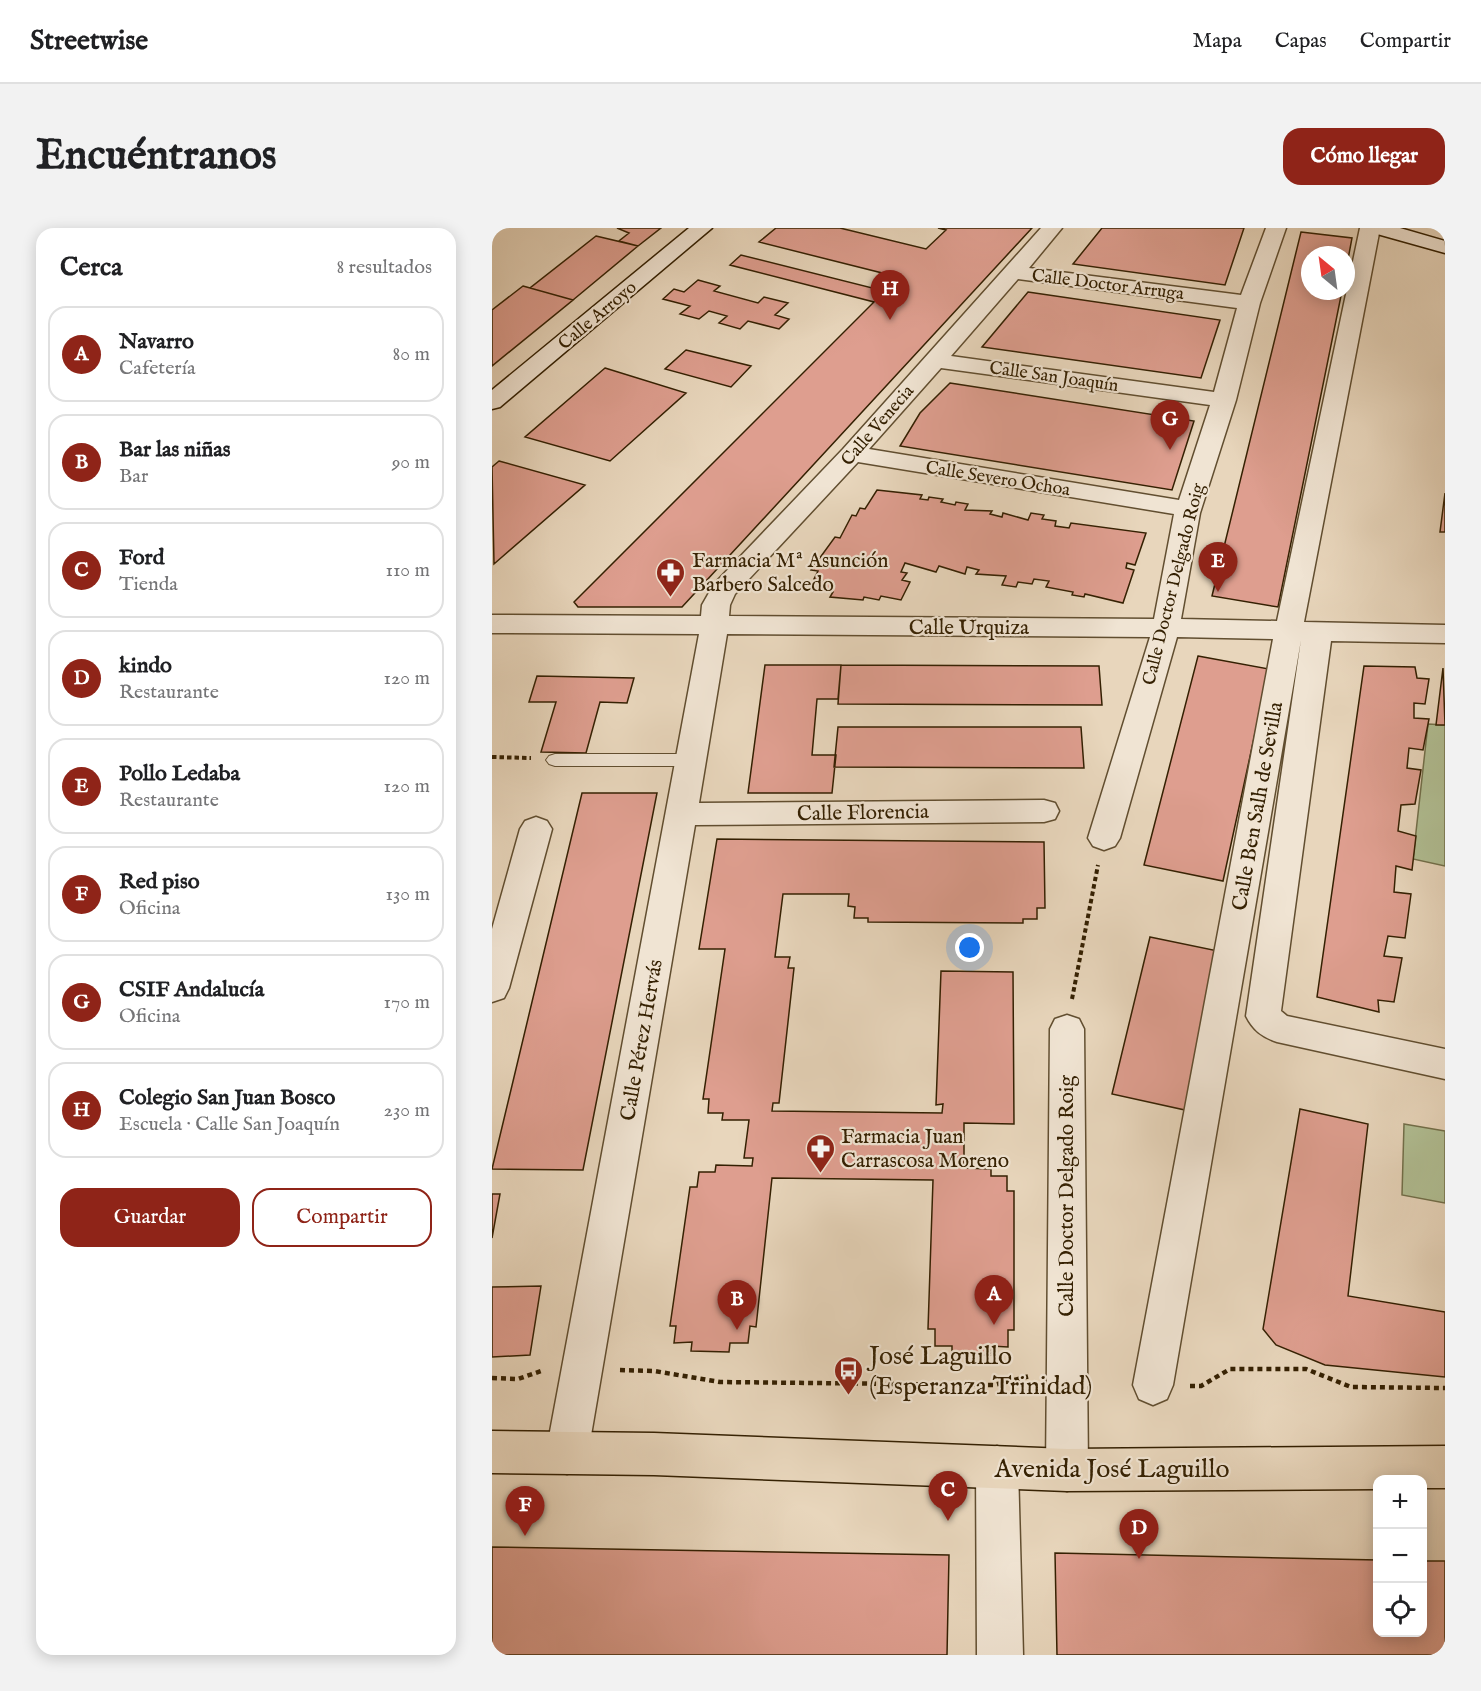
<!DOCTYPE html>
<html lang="es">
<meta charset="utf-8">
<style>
:root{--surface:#fff;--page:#f2f2f2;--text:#202124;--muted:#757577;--line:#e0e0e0;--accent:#8f2418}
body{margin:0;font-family:"IM FELL English",serif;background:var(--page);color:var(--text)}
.controls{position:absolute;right:18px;bottom:18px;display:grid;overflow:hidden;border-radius:12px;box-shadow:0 3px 15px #0003}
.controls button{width:54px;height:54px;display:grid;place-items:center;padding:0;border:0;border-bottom:2px solid var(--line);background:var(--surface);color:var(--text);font:30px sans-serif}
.compass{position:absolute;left:809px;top:18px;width:54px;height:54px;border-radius:50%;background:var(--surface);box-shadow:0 3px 15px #0003;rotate:331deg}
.you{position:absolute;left:478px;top:720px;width:21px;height:21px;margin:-15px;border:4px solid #fff;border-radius:50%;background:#1a73e8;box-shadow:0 0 0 9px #1a73e833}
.badge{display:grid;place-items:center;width:39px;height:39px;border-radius:50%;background:var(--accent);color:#fff;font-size:20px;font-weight:700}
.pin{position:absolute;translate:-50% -50px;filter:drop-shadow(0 2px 3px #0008)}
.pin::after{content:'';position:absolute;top:32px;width:21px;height:18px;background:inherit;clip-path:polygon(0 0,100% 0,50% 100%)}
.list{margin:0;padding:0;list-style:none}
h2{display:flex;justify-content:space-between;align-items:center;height:78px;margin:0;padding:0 24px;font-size:26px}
h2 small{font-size:20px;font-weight:400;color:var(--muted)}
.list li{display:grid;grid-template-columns:39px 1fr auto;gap:18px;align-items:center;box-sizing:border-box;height:96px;margin:0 12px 12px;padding:0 12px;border:2px solid var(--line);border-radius:18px}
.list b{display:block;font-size:22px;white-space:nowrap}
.list p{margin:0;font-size:20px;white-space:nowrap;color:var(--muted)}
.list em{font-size:20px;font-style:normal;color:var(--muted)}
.actions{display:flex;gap:12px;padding:18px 24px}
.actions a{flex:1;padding:14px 0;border:2px solid var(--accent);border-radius:18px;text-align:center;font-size:21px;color:var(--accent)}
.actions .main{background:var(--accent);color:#fff}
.icon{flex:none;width:33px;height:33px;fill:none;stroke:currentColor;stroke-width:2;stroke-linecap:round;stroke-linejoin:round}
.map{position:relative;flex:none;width:953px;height:1427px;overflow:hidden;border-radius:18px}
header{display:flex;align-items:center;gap:36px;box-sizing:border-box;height:84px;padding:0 30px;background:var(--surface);border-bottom:2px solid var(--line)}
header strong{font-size:28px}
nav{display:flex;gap:33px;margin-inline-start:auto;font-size:21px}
.intro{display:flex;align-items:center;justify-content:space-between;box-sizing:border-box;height:144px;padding:0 36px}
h1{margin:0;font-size:42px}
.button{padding:15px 27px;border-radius:18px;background:var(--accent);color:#fff;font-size:21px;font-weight:700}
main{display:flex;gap:36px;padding:0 36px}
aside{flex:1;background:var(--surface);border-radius:18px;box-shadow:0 3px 15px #0003}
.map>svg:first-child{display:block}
.green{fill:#b1bf94;stroke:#72704b;stroke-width:1.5}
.building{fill:#de9e8f;stroke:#342002;stroke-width:1.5}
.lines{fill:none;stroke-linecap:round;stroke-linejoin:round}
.lane-casing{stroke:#614e30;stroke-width:2}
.street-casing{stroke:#614e30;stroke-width:3}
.secondary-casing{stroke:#342002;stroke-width:3}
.primary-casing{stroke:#342002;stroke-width:3}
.path-far1{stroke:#342002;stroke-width:4;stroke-dasharray:4.5 3;stroke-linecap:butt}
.path{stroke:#342002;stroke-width:4.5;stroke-dasharray:5 4;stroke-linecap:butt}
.lane{fill:#f0e4d3;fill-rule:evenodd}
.street{fill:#f0e4d3;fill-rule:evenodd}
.secondary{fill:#f0e4d3;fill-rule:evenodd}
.primary{fill:#e8d6bc;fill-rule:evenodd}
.labels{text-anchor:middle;stroke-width:4.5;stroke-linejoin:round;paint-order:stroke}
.far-street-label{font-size:18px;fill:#342002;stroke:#f0e4d3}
.poi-label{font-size:21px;fill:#342002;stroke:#f0e4d3;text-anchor:start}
.street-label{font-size:21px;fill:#342002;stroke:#f0e4d3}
.near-poi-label{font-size:26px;fill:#342002;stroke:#f0e4d3;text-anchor:start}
.near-street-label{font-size:26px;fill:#342002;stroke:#f0e4d3}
</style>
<header>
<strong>Streetwise</strong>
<nav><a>Mapa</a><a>Capas</a><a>Compartir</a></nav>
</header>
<div class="intro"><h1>Encuéntranos</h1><a class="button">Cómo llegar</a></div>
<main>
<aside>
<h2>Cerca<small>8 resultados</small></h2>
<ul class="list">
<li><span class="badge">A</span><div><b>Navarro</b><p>Cafetería</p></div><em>80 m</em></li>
<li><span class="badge">B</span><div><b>Bar las niñas</b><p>Bar</p></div><em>90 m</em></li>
<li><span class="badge">C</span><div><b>Ford</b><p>Tienda</p></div><em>110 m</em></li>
<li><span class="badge">D</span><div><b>kindo</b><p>Restaurante</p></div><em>120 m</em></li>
<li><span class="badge">E</span><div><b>Pollo Ledaba</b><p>Restaurante</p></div><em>120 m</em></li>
<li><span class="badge">F</span><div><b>Red piso</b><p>Oficina</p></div><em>130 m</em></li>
<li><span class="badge">G</span><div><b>CSIF Andalucía</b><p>Oficina</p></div><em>170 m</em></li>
<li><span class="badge">H</span><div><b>Colegio San Juan Bosco</b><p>Escuela · Calle San Joaquín</p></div><em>230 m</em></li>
</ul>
<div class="actions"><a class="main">Guardar</a><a>Compartir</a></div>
</aside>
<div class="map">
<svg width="953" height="1427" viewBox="0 0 953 1427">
<rect width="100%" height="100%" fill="#e8d6bc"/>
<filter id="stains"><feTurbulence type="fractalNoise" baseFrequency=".00333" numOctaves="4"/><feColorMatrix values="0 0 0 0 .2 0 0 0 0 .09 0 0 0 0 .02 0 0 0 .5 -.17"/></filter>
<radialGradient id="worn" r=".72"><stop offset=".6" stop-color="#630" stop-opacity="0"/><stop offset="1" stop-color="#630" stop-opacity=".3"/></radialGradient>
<path class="green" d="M936,496l17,1v141l-32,-7z
M912,896l41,7v72l-43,-8z"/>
<path class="building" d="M125,0h44l-23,18 -19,-5 10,-8z
M284,0h64l86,21 20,-19 -8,-2h94l-350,379h-104l-4,-5 300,-300 -144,-37 11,-10 143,36 14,-14 -139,-35z
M610,0h142l-19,57 -152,-21z
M809,4l51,6 -6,32v-15h-36v36h32l-64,316 -66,-11z
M104,8l42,10 -65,54 -43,-12z
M206,52l22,6 -6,5 44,12 6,-6 24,6 -13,12 14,4 -10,10 -31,-8 -8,8 -21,-6 8,-7 -18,-5 -10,8 -19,-5 10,-8 -27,-7 11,-10 10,3z
M31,58l50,14 -81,66v-56z
M536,64l192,28 -19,58 -219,-31z
M194,122l65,16 -20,21 -66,-18z
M113,140l81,25 -76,68 -85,-24z
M458,155l244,38 -22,69 -272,-44 20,-33z
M7,233l86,24 -91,79 -2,-97z
M385,262l45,5 -2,4 8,1 1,-3 14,2 -2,3 14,3 1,-3 12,2 -3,6 27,1 -2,3 12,3 1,-4 25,7 3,-7 13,2 -2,4 14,2 -1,5 14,2 2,-5 75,10 -11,32 -8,-2 -1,5 8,2 -11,33 -38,-9 -1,3 -12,-2 1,-3 -27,-5 3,-6 -15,-2 -2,5 -14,-2 -2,5 -14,-2 4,-9 -30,-2 3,-4 -12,-3 -2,7 -26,-8 -3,6 -31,-9 -4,9 6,1 -5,7 8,2 -9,18 -20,-4 -2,4 -15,-3 -1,3 -33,-3 3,-5 -11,-2 5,-8 -13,-3 4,-8 -7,-1 24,-33 5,1 12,-23 4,1 4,-8 5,1z
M953,265v39h-5z
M706,428l71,13 -46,212 -79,-16z
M273,437h76l-3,34h-21l-5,56h24l-4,38h-84z
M349,437l258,1 3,39 -264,-1z
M872,438l51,1 2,11 12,1 -4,25 -11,-1v15l15,1 -6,31 -14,-2 -2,20 14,2 -6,34 -14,1 -3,26 18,5 -4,34 -16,-4 -2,26 17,2 -6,44 -17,-2 -4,20 18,2 -8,44 -16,-2 1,12 -62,-15z
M951,440l2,57h-9z
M45,448l97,2 -7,25 -27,-1 -14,51 -45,-1 15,-50h-27z
M346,499h243l3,41 -250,-1z
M90,565h75l-74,377 -91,-1z
M225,611l327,3 1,66h-8v11h-14v4l-155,-1v-4h-14l1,-11 -7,-1 1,-12h-66l-8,63h15l-2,11h6l-15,135h-6l-1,8 170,2 1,-9 -7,1 5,-134 72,1 1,152 -50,-1v45l27,1v7h16v15h7v139h-6v17l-17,-1v9h-39v-9h-17v-17h-7l5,-149 -161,-2 -16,149 -6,-1 -2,17h-18l-1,9 -38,-1 1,-9 -18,1 2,-17h-6l20,-139h7l2,-15h16l1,-7 36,1 1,-8h-9l5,-38h-27l1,-7h-15l1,-14h-6l22,-150h-26z
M658,709l68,14 -33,159 -73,-16z
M808,881l68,15 -20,172 97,16v65l-120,-12 -49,-20 -13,-16z
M0,966h8l-8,44z
M49,1058l-11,69 -38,2v-70z
M0,1319l457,8 -2,100h-455z
M563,1325l323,7v72h44v-71h23v94h-388z"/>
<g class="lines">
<defs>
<path id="lane" d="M63,526h137l6,2 3,4 -3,4 -6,2h-137l-6,-2 -3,-4 3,-4z"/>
<path id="street" d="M549,0h21l-33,40 212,27 25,-67h20l-26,75 -24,97 -36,113 -19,106 96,2 83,-393h20l-76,394 141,3v18l-114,-2 -50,370 6,5 158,33v30l-168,-37c-15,-5 -24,-12 -31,-26l55,-376 -128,745 -6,14 -14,6 -14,-6 -6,-14 140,-746 -96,-2 -57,201 -5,8 -11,4 -11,-4 -5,-8 62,-201 -423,-3 -28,169 345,-3 11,3 4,8 -4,8 -11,3 -349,3 -107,628 -6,15 -15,6 -15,-6 -6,-15 153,-819 -207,-1v-18l209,1 1,-11 12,-21 129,-135zM526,51l219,29 -23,84 -263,-36zM449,140l269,37 -31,95 -310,-51zM366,234l316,52 -20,105 -425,-3 1,-11 5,-11z
M44,589l11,4 5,8 -43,159 -5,10 -12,4v-73l28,-100 5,-8z
M575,787l12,4 5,10 4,441 -6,15 -15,6 -15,-6 -6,-15 4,-441 5,-10z
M505,1218l15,6 6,15 5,188h-46l-1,-188 6,-15z"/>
<path id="secondary" d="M197,0h23l-212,179 -8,2v-19z
M875,0h33l45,13v12l-75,-21z"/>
<path id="primary" d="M0,1203l162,2 413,16 378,-3v42h-23v-8h-44v9l-311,2 -413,-16 -162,-2z"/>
</defs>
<use href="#lane" class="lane-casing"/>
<use href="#street" class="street-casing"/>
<use href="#secondary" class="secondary-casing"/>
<use href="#primary" class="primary-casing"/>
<path class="path-far1" d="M0,529l39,1
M580,771l26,-134"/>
<path class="path" d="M128,1142l34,1 66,11 274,3 36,-9
M0,1150l26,1 26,-9
M698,1158h11l29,-17h76l45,18 94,1"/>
<use href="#lane" class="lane"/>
<use href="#street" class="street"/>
<use href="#secondary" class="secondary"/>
<use href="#primary" class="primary"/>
</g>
<defs>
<symbol id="pharmacy-pin" viewBox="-11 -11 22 30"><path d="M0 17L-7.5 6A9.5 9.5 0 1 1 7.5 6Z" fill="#8f2418" stroke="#f0e4d3"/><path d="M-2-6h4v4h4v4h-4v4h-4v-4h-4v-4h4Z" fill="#fff"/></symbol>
<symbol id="bus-pin" viewBox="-11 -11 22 30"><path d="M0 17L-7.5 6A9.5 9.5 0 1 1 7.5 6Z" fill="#8f2418" stroke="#f0e4d3"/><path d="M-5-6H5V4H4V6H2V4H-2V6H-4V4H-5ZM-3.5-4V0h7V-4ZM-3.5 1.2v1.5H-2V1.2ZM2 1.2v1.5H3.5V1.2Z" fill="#fff"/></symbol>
</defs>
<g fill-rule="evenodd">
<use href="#pharmacy-pin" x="162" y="328" width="33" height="45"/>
<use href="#pharmacy-pin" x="312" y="904" width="33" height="45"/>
<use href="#bus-pin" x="340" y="1126" width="33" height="45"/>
</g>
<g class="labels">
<g class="far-street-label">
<text transform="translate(616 56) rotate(7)" y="6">Calle Doctor Arruga</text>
<text transform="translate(105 87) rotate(-40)" y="6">Calle Arroyo</text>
<text transform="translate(562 148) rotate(8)" y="6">Calle San Joaquín</text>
<text transform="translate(385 197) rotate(-49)" y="6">Calle Venecia</text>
<text transform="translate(506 250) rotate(9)" y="6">Calle Severo Ochoa</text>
<text transform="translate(681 356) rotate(-76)" y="6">Calle Doctor Delgado Roig</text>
</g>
<g class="poi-label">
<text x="200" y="339">Farmacia Mª Asunción<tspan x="200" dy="24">Barbero Salcedo</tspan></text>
<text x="349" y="915">Farmacia Juan<tspan x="349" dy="24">Carrascosa Moreno</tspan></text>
</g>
<g class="street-label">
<text x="477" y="406">Calle Urquiza</text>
<text transform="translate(765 578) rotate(-80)" y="7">Calle Ben Salh de Sevilla</text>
<text transform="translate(371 584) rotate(-1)" y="7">Calle Florencia</text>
<text transform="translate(149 812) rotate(-80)" y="7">Calle Pérez Hervás</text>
<text transform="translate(574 968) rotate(-90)" y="7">Calle Doctor Delgado Roig</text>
</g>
<g class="near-poi-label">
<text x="377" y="1136">José Laguillo<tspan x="377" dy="30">(Esperanza Trinidad)</tspan></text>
</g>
<g class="near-street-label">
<text x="620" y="1249">Avenida José Laguillo</text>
</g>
</g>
<rect width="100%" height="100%" filter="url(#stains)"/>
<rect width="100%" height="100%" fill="url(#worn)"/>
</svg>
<div class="controls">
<button>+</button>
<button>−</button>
<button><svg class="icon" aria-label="locate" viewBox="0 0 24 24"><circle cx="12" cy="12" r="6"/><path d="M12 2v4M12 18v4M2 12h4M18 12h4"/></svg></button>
</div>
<svg class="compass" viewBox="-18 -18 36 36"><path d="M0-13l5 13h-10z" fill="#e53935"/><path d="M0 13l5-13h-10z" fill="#757577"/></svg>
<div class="you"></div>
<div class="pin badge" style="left:502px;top:1097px">A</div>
<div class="pin badge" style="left:245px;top:1102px">B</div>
<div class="pin badge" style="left:456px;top:1293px">C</div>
<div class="pin badge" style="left:647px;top:1331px">D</div>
<div class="pin badge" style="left:726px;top:364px">E</div>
<div class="pin badge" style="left:33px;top:1308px">F</div>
<div class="pin badge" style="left:678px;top:222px">G</div>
<div class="pin badge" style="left:398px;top:92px">H</div>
</div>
</main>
